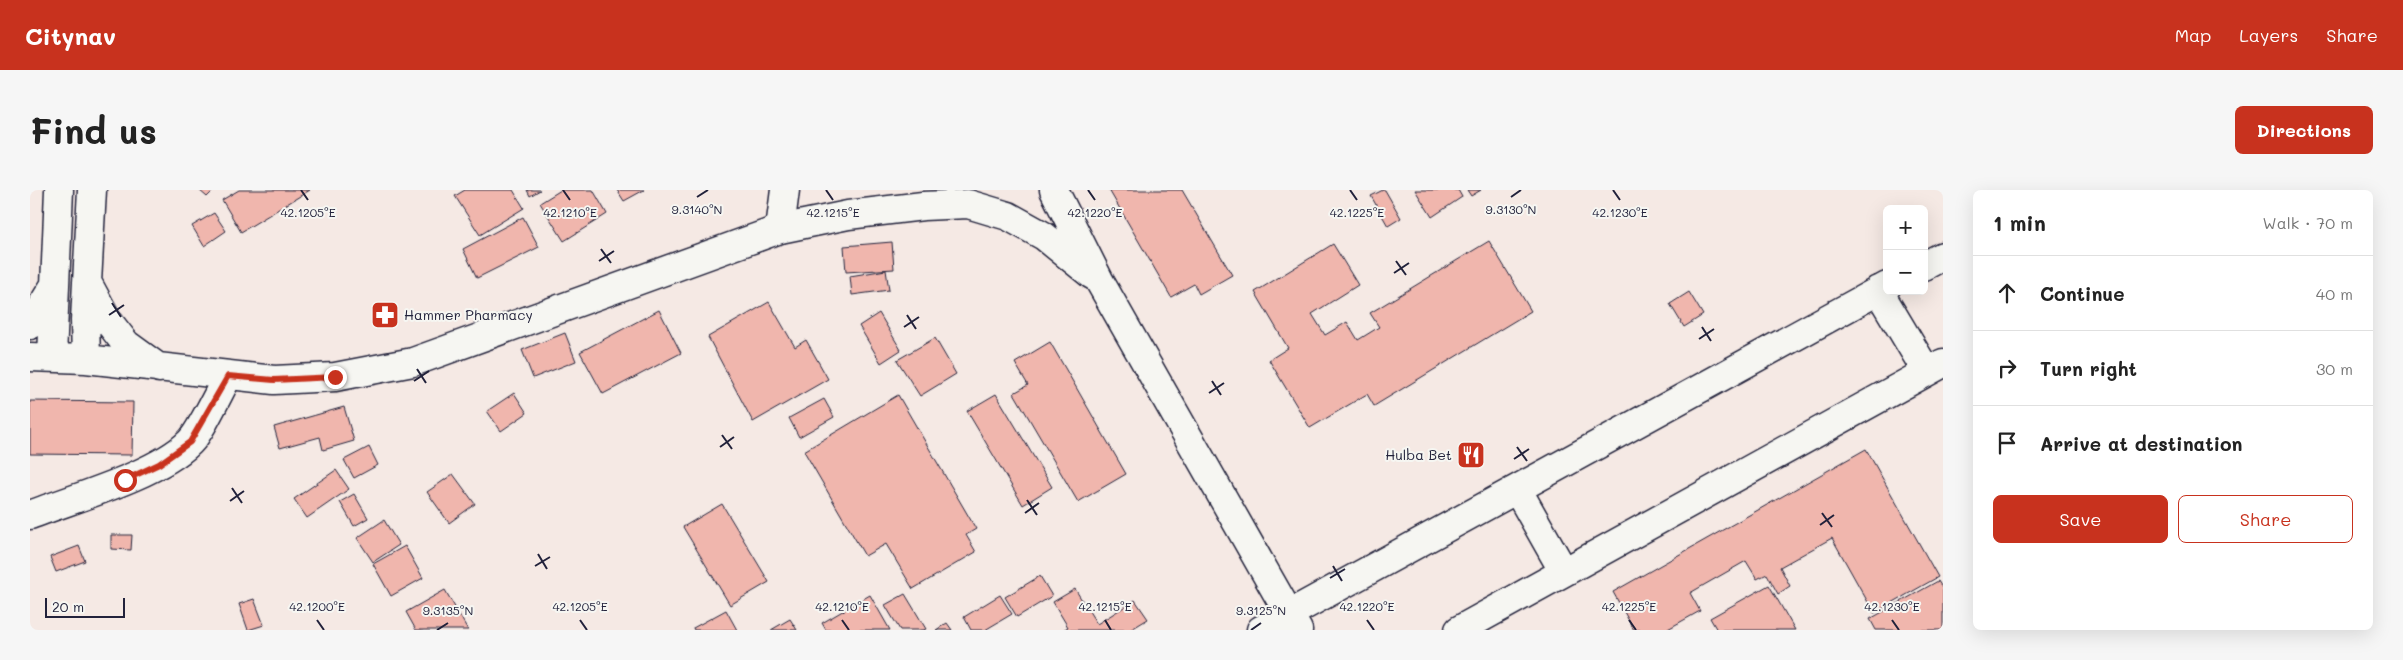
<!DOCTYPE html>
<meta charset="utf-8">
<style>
:root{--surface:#fff;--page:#f6f6f6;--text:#222;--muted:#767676;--line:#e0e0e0;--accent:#c8321e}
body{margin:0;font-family:Mali,sans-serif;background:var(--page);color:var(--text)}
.controls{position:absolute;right:15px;top:15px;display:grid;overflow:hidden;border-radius:8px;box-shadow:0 5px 20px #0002}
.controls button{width:45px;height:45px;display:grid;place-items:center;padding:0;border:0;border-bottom:1px solid var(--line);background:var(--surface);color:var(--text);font:25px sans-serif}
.scale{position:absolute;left:15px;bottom:12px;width:80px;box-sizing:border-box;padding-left:5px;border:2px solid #22223b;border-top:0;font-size:14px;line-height:18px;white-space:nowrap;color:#22223b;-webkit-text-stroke:4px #f6f6f2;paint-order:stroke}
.stop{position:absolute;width:15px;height:15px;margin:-11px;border:4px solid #c8321e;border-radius:50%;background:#fff}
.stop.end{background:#c8321e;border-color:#fff;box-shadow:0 1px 5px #0008}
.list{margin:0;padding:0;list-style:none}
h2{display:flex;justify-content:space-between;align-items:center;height:65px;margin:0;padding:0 20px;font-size:21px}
h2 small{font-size:16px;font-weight:400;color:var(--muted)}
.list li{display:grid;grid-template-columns:32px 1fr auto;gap:15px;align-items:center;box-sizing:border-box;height:75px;padding:0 20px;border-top:1px solid var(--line)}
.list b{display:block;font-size:19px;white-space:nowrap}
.list em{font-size:16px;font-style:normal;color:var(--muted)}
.actions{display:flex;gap:10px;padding:15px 20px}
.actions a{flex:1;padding:11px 0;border:1px solid var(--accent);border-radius:8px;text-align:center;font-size:18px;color:var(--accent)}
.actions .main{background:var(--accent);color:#fff}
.icon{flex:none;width:28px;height:28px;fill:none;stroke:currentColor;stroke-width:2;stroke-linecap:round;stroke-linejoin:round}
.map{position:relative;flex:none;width:1913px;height:440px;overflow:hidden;border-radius:8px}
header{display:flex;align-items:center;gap:30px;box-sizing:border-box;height:70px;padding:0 25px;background:var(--accent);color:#fff}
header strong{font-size:24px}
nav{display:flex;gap:28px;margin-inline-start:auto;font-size:18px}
.intro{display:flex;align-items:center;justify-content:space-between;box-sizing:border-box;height:120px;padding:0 30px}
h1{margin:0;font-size:35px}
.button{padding:12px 22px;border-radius:8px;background:var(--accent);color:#fff;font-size:18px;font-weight:700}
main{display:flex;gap:30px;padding:0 30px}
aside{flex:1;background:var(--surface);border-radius:8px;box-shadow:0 5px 20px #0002}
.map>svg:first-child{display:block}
.building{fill:#f0b6ad;stroke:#22223b}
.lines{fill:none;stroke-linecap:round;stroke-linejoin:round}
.minor-casing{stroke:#22223b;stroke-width:31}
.major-casing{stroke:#22223b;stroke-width:31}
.highway-casing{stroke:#22223b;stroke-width:31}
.minor{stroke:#f6f6f2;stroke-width:28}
.major{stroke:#f6f6f2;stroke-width:28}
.highway{stroke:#f6f6f2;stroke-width:28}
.route{stroke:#c8321e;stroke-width:6}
.ticks{fill:none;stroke:#22223b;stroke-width:2}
.labels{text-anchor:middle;stroke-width:4;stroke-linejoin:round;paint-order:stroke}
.poi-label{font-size:14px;fill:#22223b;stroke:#f6f6f2;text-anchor:start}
.ticks-label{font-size:12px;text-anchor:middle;fill:#22223b;stroke:#f6f6f2;stroke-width:4;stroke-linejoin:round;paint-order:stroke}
</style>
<header>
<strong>Citynav</strong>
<nav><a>Map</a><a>Layers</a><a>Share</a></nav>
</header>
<div class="intro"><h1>Find us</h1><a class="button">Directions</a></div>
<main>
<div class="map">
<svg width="1913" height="440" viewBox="0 0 1913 440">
<rect width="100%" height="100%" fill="#f5e9e4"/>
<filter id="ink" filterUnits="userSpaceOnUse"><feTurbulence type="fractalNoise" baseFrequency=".02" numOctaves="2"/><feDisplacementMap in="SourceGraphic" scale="10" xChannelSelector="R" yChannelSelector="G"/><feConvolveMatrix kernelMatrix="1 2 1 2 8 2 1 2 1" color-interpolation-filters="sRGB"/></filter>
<g filter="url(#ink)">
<path class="building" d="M169,0h15l-7,7z
M209,0h71l-69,42 -19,-32z
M435,0h48l11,18 -44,27 -25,-39z
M497,0h13l-10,6z
M531,0h32l14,24 -43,27 -24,-38z
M587,0h27l-20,11z
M1079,0h73l50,85 -33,19 -5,-10 -23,13z
M1353,0h2l16,28 -13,8 -17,-30z
M1385,0h43l4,7 -30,20z
M1437,0h14l-10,6z
M184,23l12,18 -22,15 -12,-20z
M493,27l16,30 -62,31 -14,-29z
M1459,51l42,70 -157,95 -7,-12 -57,34 -41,-68 19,-12 -33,-56 78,-48 25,41 -46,29 13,21 22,-13 11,18 21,-13 -9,-14z
M862,52l2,27 -48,3 -2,-26z
M856,80l3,20 -37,5 -2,-19z
M1659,102l14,23 -19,12 -14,-23z
M739,112l26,45 11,-7 22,39 -75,43 -45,-85z
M629,120l22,43 -78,41 -23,-42z
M849,123l22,37 -20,13 -22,-37z
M535,143l11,28 -43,17 -11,-28z
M905,148l21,36 -36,22 -23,-36z
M1020,152l76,132 -48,28 -64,-109 14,-8 -13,-22z
M484,203l13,20 -26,18 -14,-20z
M966,204l56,93 -29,18 -56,-94z
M868,205l78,134 -10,6 10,17 -63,37 -27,-45 -21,12 -61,-105z
M794,209l10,18 -35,20 -10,-19z
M0,211l103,1 -1,53 -102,-1z
M314,217l10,34 -31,9 -3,-13 -40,11 -6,-21z
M339,257l9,18 -24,13 -10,-18z
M1836,259l72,128 -64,36 -42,-75 -52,29 10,19 -12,8 -11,-20 -10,5 -11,-18 -56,32 10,18 -34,19h-32l-21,-38z
M306,280l13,19 -42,29 -13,-19z
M423,284l22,30 -26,19 -22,-31z
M324,304l14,24 -14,8 -14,-24z
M692,314l47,78 -39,23 -47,-78z
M354,330l15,25 -26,17 -16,-24z
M81,345h21l-1,15 -20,-1z
M49,356l6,15 -29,11 -6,-15z
M375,356l18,32 -32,18 -18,-32z
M1010,386l12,20 -35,21 -12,-20z
M1908,391l5,8v41h-67l-6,-11z
M1739,395l26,45h-78l-7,-12z
M1045,399l22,35 38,-24 13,19 -18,11h-67l5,-3 -15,-25z
M415,400l23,40h-52l-10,-18z
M875,404l21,35 -3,1h-23l-15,-25z
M840,405l20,35h-64l-4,-7z
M970,405l12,19 -27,16h-14l-7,-13z
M224,409l10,26 -16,5 -9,-26z
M696,420l11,20h-43l-1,-2z
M760,429l7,11h-26z
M917,433l5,7h-16z"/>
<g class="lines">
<defs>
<path id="minor" d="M750,39l5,-39
M0,325c44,-17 127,-40 160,-73 11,-11 29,-50 38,-66"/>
<path id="major" d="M1024,0l46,92 189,332 598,-328
M1894,76l19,-10
M57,92l21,39 18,23 33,24
M1848,100l49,82
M0,135l23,-37
M0,167l56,2 188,21 61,-3 78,-15 367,-133 68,-14 75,-9 45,-2 40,12 36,20 48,39
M22,167l7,-167
M56,169l-1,-39 7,-130
M1487,299l47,83
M1429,440l484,-267"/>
<path id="highway" d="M1231,440l28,-16 9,16"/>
</defs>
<use href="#minor" class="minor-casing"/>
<use href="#major" class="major-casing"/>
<use href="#highway" class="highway-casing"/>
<use href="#minor" class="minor"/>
<use href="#major" class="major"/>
<use href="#highway" class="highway"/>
</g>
</g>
<g class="lines" filter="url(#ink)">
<path class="route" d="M95,290l34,-16 31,-22 38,-66 46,4 61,-3"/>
</g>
<path class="ticks" d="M271,0l7,10M533,0l7,10M796,0l7,10M1058,0l7,10M1320,0l7,10M1583,0l7,10M667,7l11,-7M1481,7l10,-7M571,59l10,14M569,71l15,-10M1366,71l10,14M1364,83l15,-10M82,113l9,14M79,125l15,-10M877,125l9,14M874,137l15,-10M1672,137l9,14M1669,149l15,-10M387,179l9,14M384,191l15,-10M1182,191l9,14M1179,203l15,-10M692,245l10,14M690,257l14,-10M1487,257l10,14M1484,269l15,-10M202,298l10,15M997,310l10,15M200,311l14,-10M995,323l14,-10M1792,323l10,14M1790,335l14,-10M508,364l9,15M505,376l15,-9M1303,376l9,15M1300,388l15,-9M287,430l7,10M550,430l7,10M812,430l7,10M1075,430l6,10M1337,430l7,10M1599,430l7,10M1862,430l7,10M407,440l11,-7M1221,440l10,-7"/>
<defs>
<symbol id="pharmacy-square" viewBox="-11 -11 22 22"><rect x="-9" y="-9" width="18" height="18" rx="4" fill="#c8321e" stroke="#f6f6f2"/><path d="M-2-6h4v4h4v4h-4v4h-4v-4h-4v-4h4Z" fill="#fff"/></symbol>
<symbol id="restaurant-square" viewBox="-11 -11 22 22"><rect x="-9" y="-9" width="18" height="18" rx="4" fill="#c8321e" stroke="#f6f6f2"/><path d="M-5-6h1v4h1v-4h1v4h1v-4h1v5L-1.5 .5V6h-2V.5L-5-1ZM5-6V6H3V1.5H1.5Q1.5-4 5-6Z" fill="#fff"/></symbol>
</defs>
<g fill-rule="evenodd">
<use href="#pharmacy-square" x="339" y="109" width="32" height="32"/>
<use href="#restaurant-square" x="1425" y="249" width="32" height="32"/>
</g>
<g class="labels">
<g class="poi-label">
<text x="374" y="130">Hammer Pharmacy</text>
<text x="1422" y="270" text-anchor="end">Hulba Bet</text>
</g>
</g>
<g class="ticks-label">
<text x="667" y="24">9.3140°N</text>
<text x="1481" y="24">9.3130°N</text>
<text x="278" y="27">42.1205°E</text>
<text x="540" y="27">42.1210°E</text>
<text x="803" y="27">42.1215°E</text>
<text x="1065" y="27">42.1220°E</text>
<text x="1327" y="27">42.1225°E</text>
<text x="1590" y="27">42.1230°E</text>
<text x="287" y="421">42.1200°E</text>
<text x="550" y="421">42.1205°E</text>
<text x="812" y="421">42.1210°E</text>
<text x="1075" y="421">42.1215°E</text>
<text x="1337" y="421">42.1220°E</text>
<text x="1599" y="421">42.1225°E</text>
<text x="1862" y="421">42.1230°E</text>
<text x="418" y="425">9.3135°N</text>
<text x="1231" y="425">9.3125°N</text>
</g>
</svg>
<div class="controls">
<button>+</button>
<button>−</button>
</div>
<div class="scale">20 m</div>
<div class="stop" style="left:95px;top:290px"></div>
<div class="stop end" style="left:305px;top:187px"></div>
</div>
<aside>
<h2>1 min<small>Walk · 70 m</small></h2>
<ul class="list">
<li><svg class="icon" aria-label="ahead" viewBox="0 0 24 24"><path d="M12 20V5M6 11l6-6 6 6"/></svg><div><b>Continue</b></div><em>40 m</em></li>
<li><svg class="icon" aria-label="right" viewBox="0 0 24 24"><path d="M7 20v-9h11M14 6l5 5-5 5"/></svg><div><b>Turn right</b></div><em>30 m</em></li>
<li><svg class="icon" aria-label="arrive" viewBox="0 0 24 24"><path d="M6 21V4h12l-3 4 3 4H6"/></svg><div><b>Arrive at destination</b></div></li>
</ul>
<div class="actions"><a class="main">Save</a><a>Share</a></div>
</aside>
</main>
